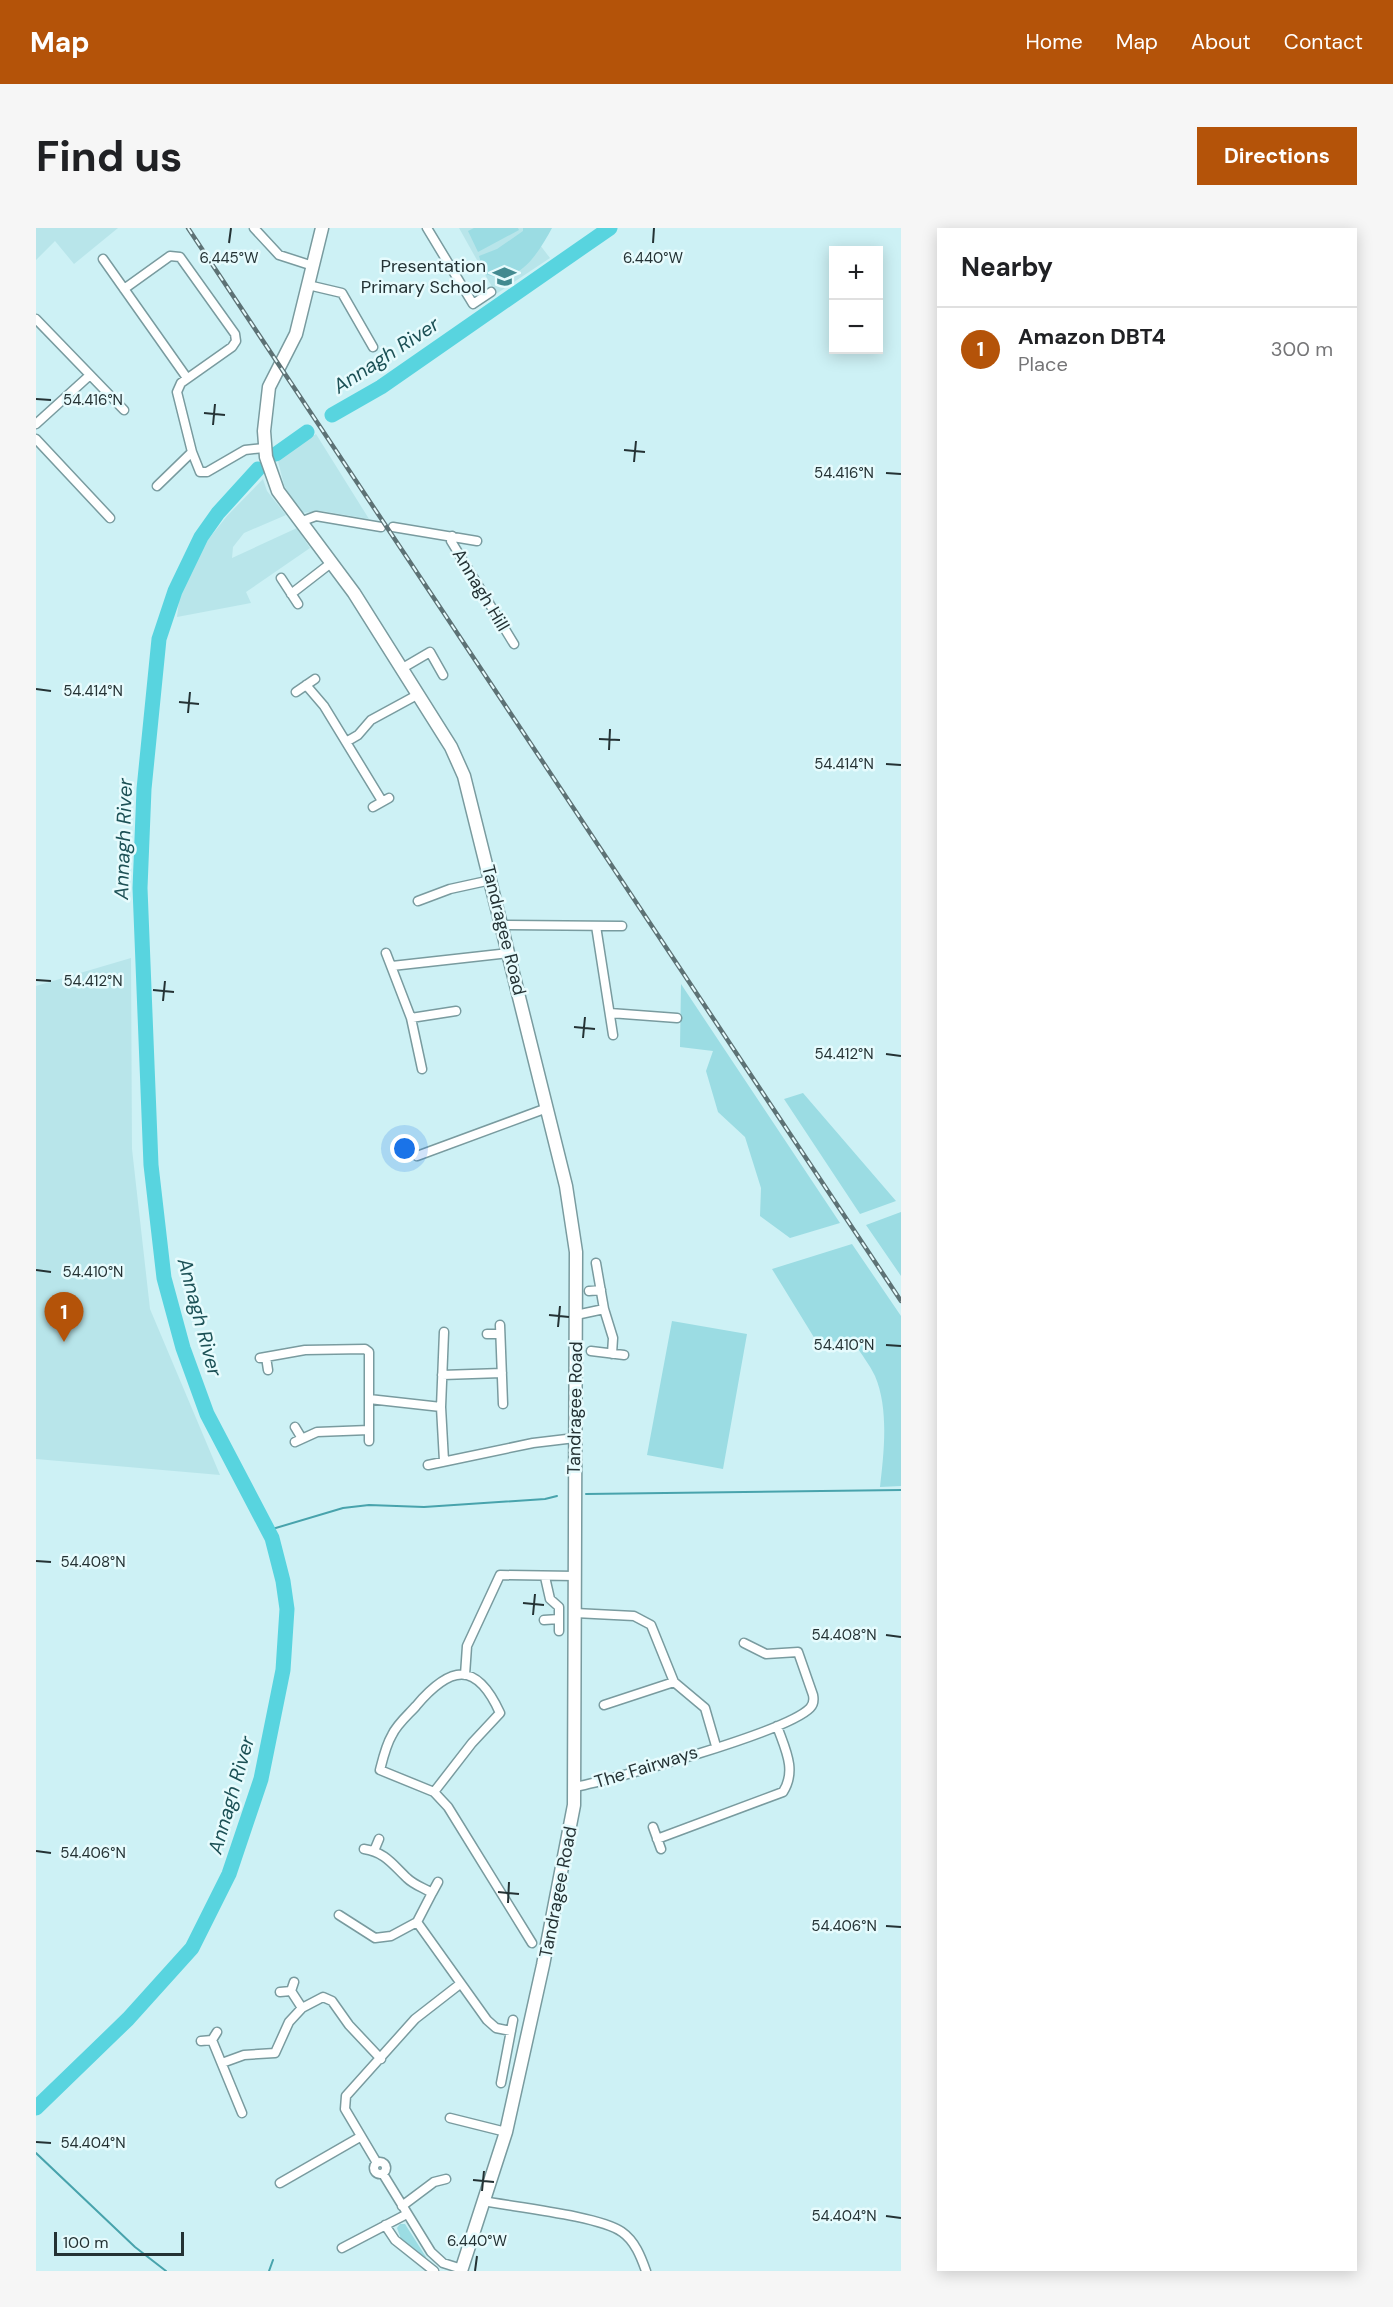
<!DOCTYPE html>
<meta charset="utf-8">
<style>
:root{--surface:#fff;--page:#f6f6f6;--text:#202124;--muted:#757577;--line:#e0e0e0;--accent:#b45309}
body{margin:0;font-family:"DM Sans",sans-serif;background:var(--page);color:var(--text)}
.controls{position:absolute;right:18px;top:18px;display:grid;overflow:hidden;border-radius:0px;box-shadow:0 3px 15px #0003}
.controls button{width:54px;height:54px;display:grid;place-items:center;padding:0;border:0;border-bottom:2px solid var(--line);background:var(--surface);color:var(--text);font:30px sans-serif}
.scale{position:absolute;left:18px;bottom:15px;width:130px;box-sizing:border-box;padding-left:6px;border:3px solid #243234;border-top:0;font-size:16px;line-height:21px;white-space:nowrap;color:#243234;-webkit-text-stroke:4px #e6fbfd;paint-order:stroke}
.you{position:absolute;left:369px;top:921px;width:21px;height:21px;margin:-15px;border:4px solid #fff;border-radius:50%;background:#1a73e8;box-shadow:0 0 0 9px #1a73e833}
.badge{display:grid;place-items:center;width:39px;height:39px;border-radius:50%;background:var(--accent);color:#fff;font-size:20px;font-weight:700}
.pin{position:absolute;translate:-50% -50px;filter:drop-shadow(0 2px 3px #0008)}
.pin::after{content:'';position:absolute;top:32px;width:21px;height:18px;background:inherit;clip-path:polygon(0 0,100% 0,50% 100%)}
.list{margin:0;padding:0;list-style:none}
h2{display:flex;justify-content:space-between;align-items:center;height:78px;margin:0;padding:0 24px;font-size:26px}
h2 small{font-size:20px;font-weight:400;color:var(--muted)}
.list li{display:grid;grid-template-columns:39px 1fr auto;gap:18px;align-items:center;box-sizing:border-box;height:84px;padding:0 24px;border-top:2px solid var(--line)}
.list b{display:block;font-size:22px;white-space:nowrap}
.list p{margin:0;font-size:20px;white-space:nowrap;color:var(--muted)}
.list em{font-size:20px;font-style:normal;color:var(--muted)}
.map{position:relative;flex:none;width:865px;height:2043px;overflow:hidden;border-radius:0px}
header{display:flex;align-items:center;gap:36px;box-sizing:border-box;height:84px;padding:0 30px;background:var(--accent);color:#fff}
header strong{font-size:28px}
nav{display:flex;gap:33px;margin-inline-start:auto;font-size:21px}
.intro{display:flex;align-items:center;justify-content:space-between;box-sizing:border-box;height:144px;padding:0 36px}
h1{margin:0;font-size:42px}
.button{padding:15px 27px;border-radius:0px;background:var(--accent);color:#fff;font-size:21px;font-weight:700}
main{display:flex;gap:36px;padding:0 36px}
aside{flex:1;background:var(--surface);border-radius:0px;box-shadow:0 3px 15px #0003}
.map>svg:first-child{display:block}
.built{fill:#b8e5ea}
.green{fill:#9bdce3}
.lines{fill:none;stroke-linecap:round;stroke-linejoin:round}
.stream{stroke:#48a3ac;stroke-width:2}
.river{stroke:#58d4df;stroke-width:15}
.street-casing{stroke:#799b9f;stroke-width:11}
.secondary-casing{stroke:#799b9f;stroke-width:15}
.street{stroke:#fff;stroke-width:8}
.secondary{stroke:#fff;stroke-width:12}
.rail-casing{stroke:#5d7275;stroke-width:4.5}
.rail{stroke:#e6fbfd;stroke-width:2;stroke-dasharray:7;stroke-linecap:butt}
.ticks{fill:none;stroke:#243234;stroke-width:2}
.labels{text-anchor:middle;stroke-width:5;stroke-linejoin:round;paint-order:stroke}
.poi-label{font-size:18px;fill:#243234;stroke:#e6fbfd;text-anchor:end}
.street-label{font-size:18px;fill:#243234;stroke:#e6fbfd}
.water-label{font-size:20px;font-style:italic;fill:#1c5156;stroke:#e6fbfd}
.ticks-label{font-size:15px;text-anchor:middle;fill:#243234;stroke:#e6fbfd;stroke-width:5;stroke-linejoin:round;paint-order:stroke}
</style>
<header>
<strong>Map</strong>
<nav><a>Home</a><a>Map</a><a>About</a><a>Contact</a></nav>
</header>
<div class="intro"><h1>Find us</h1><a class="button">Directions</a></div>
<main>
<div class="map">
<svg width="865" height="2043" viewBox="0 0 865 2043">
<rect width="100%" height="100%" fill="#cdf1f5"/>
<path class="built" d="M0,0h82l-44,36 -19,-23 -19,19z
M423,0h68l23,30 -54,36z
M280,206l53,85 -47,-8 -21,2 -4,-6 -13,-22 -7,-28z
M227,251l4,12 19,24 -42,18 -11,14 -1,11 65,-30 13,20 -64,44 5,11 -74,14 3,-25 23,-46 24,-30z
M95,730l1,191 18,160 70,166 -184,-16v-473z"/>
<path class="green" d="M438,0h44l1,2 -41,22 -10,-21z
M487,0h29c-13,24 -35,62 -68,45l-5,-17 18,-7 26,-18z
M645,756l159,239 -50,15 -30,-22 1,-28 -16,-51 -27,-25 -12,-41 7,-20 -33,-4z
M767,865l93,108 -36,13 -76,-115z
M865,984v64l-35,-51z
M816,1016l49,72v170l-21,1c4,-35 9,-78 -5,-111 -5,-11 -14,-22 -20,-32l-40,-5 -43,-70z
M636,1093l75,13 -24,135 -76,-14z
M364,1996h5l21,33 -2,2 -23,-20 -4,-11z"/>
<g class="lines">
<path class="stream" d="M550,1266l315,-4
M233,1302l74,-22 26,-3 55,2 121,-8 12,-3
M0,1925l99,94 31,24
M233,2043l4,-11"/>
<path class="river" d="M296,187l49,-28 229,-159
M240,226l31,-22
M0,1880l92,-89 64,-71 37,-74 32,-95 22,-109 4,-61 -4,-28 -11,-43 -65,-124 -24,-66 -19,-70 -13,-113 -11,-277 4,-99 15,-150 16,-48 26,-54 17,-24 40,-44"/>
<defs>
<path id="street" d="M218,0l25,27 34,11
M391,0l46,76 18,-12
M67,31l84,119
M272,57l34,8 31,54
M88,61l46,-33 10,1 55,77 1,7 -4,6 -51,36 -4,9 15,60 8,20h7l38,-22 19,-2
M0,91l88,91
M0,196l54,-49
M0,211l74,79
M121,258l35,-34
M264,294l16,-6 65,11
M357,299l84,14
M416,308l-1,5 63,103
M245,350l17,26
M255,366l40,-31
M365,441l29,-17 13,23
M270,457l18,21 58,95
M260,464l19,-13
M310,514l12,-7 13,-15 46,-25
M337,579l16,-9
M382,673l32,-12 41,-9
M466,697l120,1
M560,698l17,109
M350,725l25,65 11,51
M356,738l117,-13
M574,785l67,5
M375,790l45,-7
M381,928l130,-48
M560,1035l8,46
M553,1063l12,-1
M540,1087l28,-6 9,29 -1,16
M464,1097l3,79
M451,1106h13
M555,1123l33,4
M230,1129l2,13
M224,1130l45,-8 60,-1 4,3v89
M406,1147l60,-2
M333,1171l72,8
M259,1199l6,10
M259,1214l22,-10 52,-2
M408,1233l-3,-54 3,-75
M392,1237l105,-22 42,-5
M509,1349l5,22 9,8v24
M539,1385l59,3 17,9 23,57 31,26 11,38
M508,1392l15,-1
M429,1447l2,-29 33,-71 76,1
M568,1477l70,-23
M539,1559c40,-8 212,-55 235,-79 4,-4 4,-8 3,-13l-15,-43 -32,2 -22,-11
M398,1564l38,-49 28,-30c-24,-53 -50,-47 -84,-7 -8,9 -19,18 -24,29 -6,10 -9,23 -12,35l54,22 14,15 84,136
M617,1599l8,22
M621,1611l126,-47c14,-22 2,-43 -6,-66
M338,1623l5,-12
M396,1665l6,-11
M303,1687l36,23 16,-2 26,-14 15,-29c-8,-5 -18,-8 -25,-15 -14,-13 -22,-26 -43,-29
M381,1694l70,98 9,8 15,3
M258,1754l-3,9 11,17
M244,1764l11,-1
M181,1804l-5,8 30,73
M165,1813l11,-1
M186,1835l22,-8 31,-2 14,-31 13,-14 21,-11 9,4 17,24 32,34
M465,1855l12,-63
M414,1890l56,14
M338 1940a6 6 0 1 1 12 0a6 6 0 1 1-12 0Z
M341,1935l-32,-54 1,-13 69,-77 45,-35
M347,1946l48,78 12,11 19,6
M244,1955l80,-46
M447,1973c31,6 117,15 139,31 13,9 19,25 24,39
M366,1978l32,-24 12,-3
M349,1997l10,15 39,31
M306,2020l65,-34"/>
<path id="secondary" d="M286,0l-26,106 -27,53 -5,44 2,26 12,34 76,102 97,154 13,29 102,410 10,66 -2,553 -31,160 -37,167 -45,139"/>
</defs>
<use href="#street" class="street-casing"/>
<use href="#secondary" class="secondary-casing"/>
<use href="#street" class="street"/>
<use href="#secondary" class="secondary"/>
<defs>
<path id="rail" d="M152,0l713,1073"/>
</defs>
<use href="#rail" class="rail-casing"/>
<use href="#rail" class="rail"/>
</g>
<path class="ticks" d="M193,15l2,-15M617,15l1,-15M0,171l15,1M168,185l21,2M177,197l2,-21M588,222l21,2M598,234l2,-21M850,245l15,1M0,461l15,2M143,474l20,2M152,485l2,-21M563,511l21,1M573,522l1,-21M850,536l15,1M0,752l15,1M117,762l21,2M127,773l2,-20M538,799l21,2M547,810l2,-21M850,826l15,2M0,1042l15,2M513,1087l20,2M522,1099l2,-21M850,1117l15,1M0,1333l15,1M487,1375l21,2M497,1387l2,-21M850,1407l15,2M0,1623l15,2M462,1664l21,2M472,1675l1,-21M850,1698l15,1M0,1914l15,1M437,1952l21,2M446,1963l2,-20M850,1988l15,2M439,2043l2,-15"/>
<defs>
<symbol id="school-bare" viewBox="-9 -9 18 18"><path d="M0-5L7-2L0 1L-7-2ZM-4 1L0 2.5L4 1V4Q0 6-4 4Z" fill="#428a90" stroke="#e6fbfd" stroke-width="2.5" paint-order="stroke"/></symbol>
</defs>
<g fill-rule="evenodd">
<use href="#school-bare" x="452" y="32" width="33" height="33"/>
</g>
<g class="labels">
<g class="poi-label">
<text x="450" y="44">Presentation<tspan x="450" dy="21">Primary School</tspan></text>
</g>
<g class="street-label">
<text transform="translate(445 362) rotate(59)" y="6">Annagh Hill</text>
<text transform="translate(468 702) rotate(76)" y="6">Tandragee Road</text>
<text transform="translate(539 1180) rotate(-89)" y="6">Tandragee Road</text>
<text transform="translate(610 1539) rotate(-17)" y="6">The Fairways</text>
<text transform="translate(522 1664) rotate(-79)" y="6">Tandragee Road</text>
</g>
<g class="water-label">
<text transform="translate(350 127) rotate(-33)" y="7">Annagh River</text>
<text transform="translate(87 611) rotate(-88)" y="7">Annagh River</text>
<text transform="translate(164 1089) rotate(75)" y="7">Annagh River</text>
<text transform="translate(195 1567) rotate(-74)" y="7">Annagh River</text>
</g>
</g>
<g class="ticks-label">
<text x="193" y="35">6.445°W</text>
<text x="617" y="35">6.440°W</text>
<text x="57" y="177">54.416°N</text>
<text x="808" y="250">54.416°N</text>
<text x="57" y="468">54.414°N</text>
<text x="808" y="541">54.414°N</text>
<text x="57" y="758">54.412°N</text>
<text x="808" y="831">54.412°N</text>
<text x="57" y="1049">54.410°N</text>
<text x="808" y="1122">54.410°N</text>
<text x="57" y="1339">54.408°N</text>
<text x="808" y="1412">54.408°N</text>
<text x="57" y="1630">54.406°N</text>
<text x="808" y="1703">54.406°N</text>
<text x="57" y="1920">54.404°N</text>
<text x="808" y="1993">54.404°N</text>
<text x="441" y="2018">6.440°W</text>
</g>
</svg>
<div class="controls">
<button>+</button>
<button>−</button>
</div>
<div class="scale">100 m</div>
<div class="you"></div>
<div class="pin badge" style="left:28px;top:1114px">1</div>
</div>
<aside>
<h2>Nearby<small></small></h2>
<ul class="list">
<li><span class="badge">1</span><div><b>Amazon DBT4</b><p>Place</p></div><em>300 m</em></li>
</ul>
</aside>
</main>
